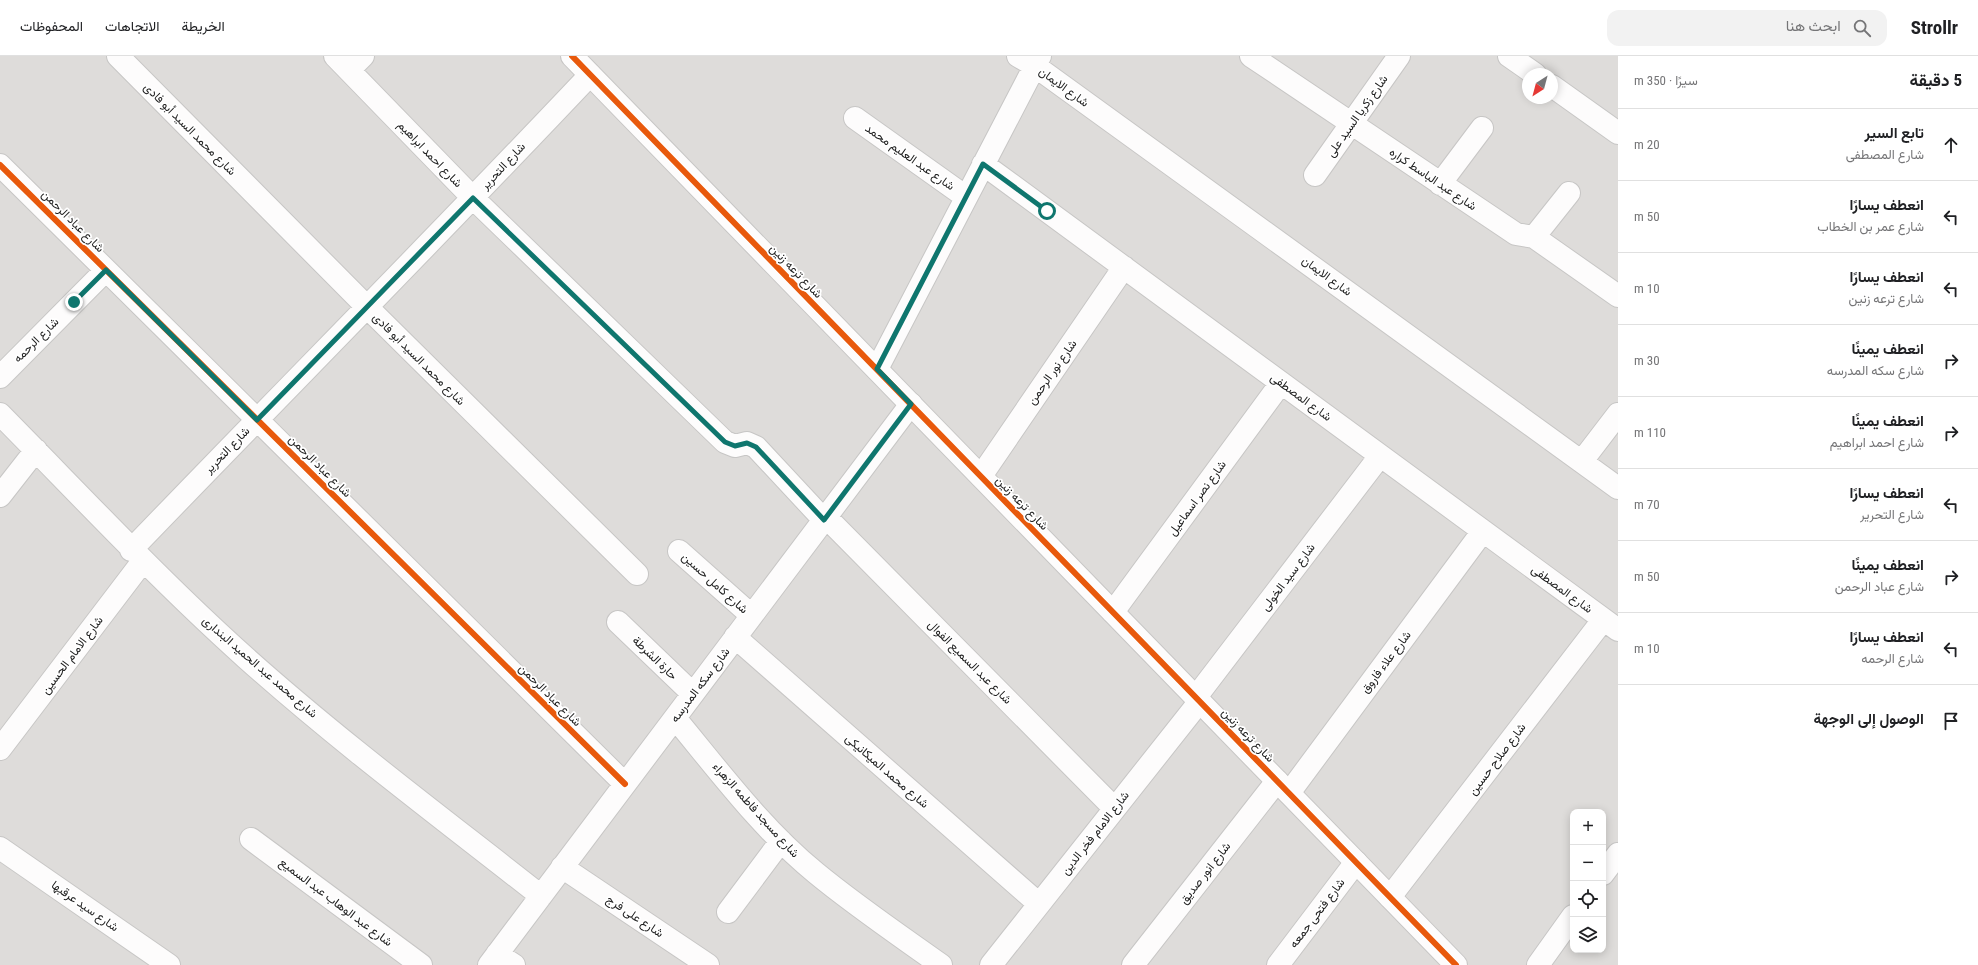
<!DOCTYPE html>
<html lang="ar">
<meta charset="utf-8">
<style>
:root{--surface:#fff;--page:#f2f2f2;--text:#202124;--muted:#757577;--line:#e0e0e0}
body{margin:0;font-family:"Roboto Condensed",Vazirmatn,sans-serif;background:var(--page);color:var(--text);direction:rtl}
.controls{position:absolute;right:12px;bottom:12px;display:grid;overflow:hidden;border-radius:8px;box-shadow:0 2px 10px #0003}
.controls button{width:36px;height:36px;display:grid;place-items:center;padding:0;border:0;border-bottom:1px solid var(--line);background:var(--surface);color:var(--text);font:20px sans-serif}
.compass{position:absolute;left:1522px;top:12px;width:36px;height:36px;border-radius:50%;background:var(--surface);box-shadow:0 2px 10px #0003;rotate:216deg}
.stop{position:absolute;width:12px;height:12px;margin:-9px;border:3px solid #0f766e;border-radius:50%;background:#fff}
.stop.end{background:#0f766e;border-color:#fff;box-shadow:0 1px 4px #0008}
.list{margin:0;padding:0;list-style:none}
h2{display:flex;justify-content:space-between;align-items:center;height:52px;margin:0;padding:0 16px;font-size:17px}
h2 small{font-size:13px;font-weight:400;color:var(--muted)}
.list li{display:grid;grid-template-columns:26px 1fr auto;gap:12px;align-items:center;box-sizing:border-box;height:72px;padding:0 16px;border-top:1px solid var(--line)}
.list b{display:block;font-size:15px;white-space:nowrap}
.list p{margin:0;font-size:13px;white-space:nowrap;color:var(--muted)}
.list em{font-size:13px;font-style:normal;color:var(--muted)}
.icon{flex:none;width:22px;height:22px;fill:none;stroke:currentColor;stroke-width:2;stroke-linecap:round;stroke-linejoin:round}
.map{position:relative;flex:none;width:1618px;height:909px;overflow:hidden;direction:ltr}
header{display:flex;align-items:center;gap:24px;box-sizing:border-box;height:56px;padding:0 20px;background:var(--surface);border-bottom:1px solid var(--line)}
header strong{font-size:19px}
nav{display:flex;gap:22px;margin-inline-start:auto;font-size:14px}
.search{width:280px;height:36px;background:var(--page);display:flex;align-items:center;gap:10px;box-sizing:border-box;padding:0 14px;border-radius:12px;color:var(--muted);font-size:15px}
main{display:flex}
aside{flex:1;background:var(--surface)}
.map>svg:first-child{display:block}
.residential{fill:#dedcda;fill-rule:evenodd}
.lines{fill:none;stroke-linecap:round;stroke-linejoin:round}
.minor-casing{stroke:#c7c6c5;stroke-width:24}
.tertiary-casing{stroke:#c7c6c5;stroke-width:24}
.minor{stroke:#fdfcfc;stroke-width:22}
.tertiary{stroke:#fdfcfc;stroke-width:22}
.cycleway-casing{stroke:#fff;stroke-width:8}
.cycleway{stroke:#e8590c;stroke-width:6}
.route{stroke:#0f766e;stroke-width:5}
.labels{text-anchor:middle;stroke-width:3.5;stroke-linejoin:round;paint-order:stroke}
.street-label{font-size:12px;fill:#202020;stroke:#fff}
</style>
<header>
<strong>Strollr</strong>
<div class="search"><svg class="icon" aria-label="search" viewBox="0 0 24 24"><circle cx="10" cy="10" r="6"/><path d="M15 15l6 6"/></svg>ابحث هنا</div>
<nav><a>الخريطة</a><a>الاتجاهات</a><a>المحفوظات</a></nav>
</header>
<main>
<aside>
<h2>5 دقيقة<small>سيرًا · 350 m</small></h2>
<ul class="list">
<li><svg class="icon" aria-label="ahead" viewBox="0 0 24 24"><path d="M12 20V5M6 11l6-6 6 6"/></svg><div><b>تابع السير</b><p>شارع المصطفى</p></div><em>20 m</em></li>
<li><svg class="icon" aria-label="left" viewBox="0 0 24 24"><path d="M17 20v-9H6M10 6l-5 5 5 5"/></svg><div><b>انعطف يسارًا</b><p>شارع عمر بن الخطاب</p></div><em>50 m</em></li>
<li><svg class="icon" aria-label="left" viewBox="0 0 24 24"><path d="M17 20v-9H6M10 6l-5 5 5 5"/></svg><div><b>انعطف يسارًا</b><p>شارع ترعه زنين</p></div><em>10 m</em></li>
<li><svg class="icon" aria-label="right" viewBox="0 0 24 24"><path d="M7 20v-9h11M14 6l5 5-5 5"/></svg><div><b>انعطف يمينًا</b><p>شارع سكه المدرسه</p></div><em>30 m</em></li>
<li><svg class="icon" aria-label="right" viewBox="0 0 24 24"><path d="M7 20v-9h11M14 6l5 5-5 5"/></svg><div><b>انعطف يمينًا</b><p>شارع احمد ابراهيم</p></div><em>110 m</em></li>
<li><svg class="icon" aria-label="left" viewBox="0 0 24 24"><path d="M17 20v-9H6M10 6l-5 5 5 5"/></svg><div><b>انعطف يسارًا</b><p>شارع التحرير</p></div><em>70 m</em></li>
<li><svg class="icon" aria-label="right" viewBox="0 0 24 24"><path d="M7 20v-9h11M14 6l5 5-5 5"/></svg><div><b>انعطف يمينًا</b><p>شارع عباد الرحمن</p></div><em>50 m</em></li>
<li><svg class="icon" aria-label="left" viewBox="0 0 24 24"><path d="M17 20v-9H6M10 6l-5 5 5 5"/></svg><div><b>انعطف يسارًا</b><p>شارع الرحمه</p></div><em>10 m</em></li>
<li><svg class="icon" aria-label="arrive" viewBox="0 0 24 24"><path d="M6 21V4h12l-3 4 3 4H6"/></svg><div><b>الوصول إلى الوجهة</b></div></li>
</ul>
</aside>
<div class="map">
<svg width="1618" height="909" viewBox="0 0 1618 909">
<rect width="100%" height="100%" fill="#efede9"/>
<path class="residential" d="M0,0h1618v909h-1618zM1528,18h24v24h-24zM1573,756h30v138h-30z"/>
<g class="lines">
<defs>
<path id="minor" d="M118,0l248,250 271,268
M335,0l138,142 252,244 10,4 12,-3 9,4 68,73
M1018,0l17,10 583,422
M1251,0l265,178 18,3 84,59
M1509,0l26,18
M349,14l14,-14
M1552,30l66,47
M855,62l111,79
M983,108l635,466
M0,109l625,619
M1315,119l84,-119
M1440,128l42,-56
M1534,181l35,-44
M877,313l163,-313
M0,321l106,-107
M0,358c81,82 160,167 246,244 94,84 196,160 295,238
M1582,405l36,-47
M981,420l143,-209
M0,440l36,-46
M826,461l288,291
M131,494c153,-159 308,-315 459,-475
M679,495l72,64
M1113,556l168,-229
M618,566l75,72
M735,581l304,267
M1196,641l184,-241
M675,662c44,53 87,111 141,155 40,33 83,62 125,92
M0,693l143,-188
M1289,737l194,-262
M251,783l170,126
M0,792l169,117
M562,811l146,98
M1603,818l15,-20
M1390,841l213,-277
M728,856l53,-71
M497,898l17,11
M489,909l422,-561
M991,909l209,-264
M1133,909l144,-184
M1278,909l78,-103
M1538,909l35,-49"/>
<path id="tertiary" d="M572,0l884,909"/>
</defs>
<use href="#minor" class="minor-casing"/>
<use href="#tertiary" class="tertiary-casing"/>
<use href="#minor" class="minor"/>
<use href="#tertiary" class="tertiary"/>
<defs>
<path id="cycleway" d="M572,0l884,909
M0,109l625,619"/>
</defs>
<use href="#cycleway" class="cycleway-casing"/>
<use href="#cycleway" class="cycleway"/>
</g>
<g class="lines">
<path class="route" d="M74,246l32,-32 151,150 216,-222 252,244 10,4 12,-3 9,4 68,73 87,-116 -34,-35 106,-205 64,47"/>
</g>
<g class="labels">
<g class="street-label">
<text transform="translate(1064 31) rotate(36)" y="4">شارع الايمان</text>
<text transform="translate(1357 60) rotate(-55)" y="4">شارع زكريا السيد على</text>
<text transform="translate(190 73) rotate(45)" y="4">شارع محمد السيد أبو فادى</text>
<text transform="translate(430 98) rotate(46)" y="4">شارع احمد ابراهيم</text>
<text transform="translate(910 101) rotate(35)" y="4">شارع عبد العليم محمد</text>
<text transform="translate(503 110) rotate(-47)" y="4">شارع التحرير</text>
<text transform="translate(1433 123) rotate(34)" y="4">شارع عبد الباسط كراره</text>
<text transform="translate(73 165) rotate(45)" y="4">شارع عباد الرحمن</text>
<text transform="translate(796 215) rotate(46)" y="4">شارع ترعه زنين</text>
<text transform="translate(1327 220) rotate(36)" y="4">شارع الايمان</text>
<text transform="translate(36 284) rotate(-45)" y="4">شارع الرحمه</text>
<text transform="translate(419 303) rotate(45)" y="4">شارع محمد السيد أبو فادى</text>
<text transform="translate(1052 316) rotate(-55)" y="4">شارع نور الرحمن</text>
<text transform="translate(1301 341) rotate(36)" y="4">شارع المصطفى</text>
<text transform="translate(227 394) rotate(-46)" y="4">شارع التحرير</text>
<text transform="translate(320 410) rotate(45)" y="4">شارع عباد الرحمن</text>
<text transform="translate(1197 442) rotate(-54)" y="4">شارع نصر اسماعيل</text>
<text transform="translate(1022 447) rotate(46)" y="4">شارع ترعه زنين</text>
<text transform="translate(1288 521) rotate(-53)" y="4">شارع سيد الخولى</text>
<text transform="translate(715 527) rotate(42)" y="4">شارع كامل حسين</text>
<text transform="translate(1562 533) rotate(36)" y="4">شارع المصطفى</text>
<text transform="translate(72 599) rotate(-53)" y="4">شارع الامام الحسين</text>
<text transform="translate(655 602) rotate(44)" y="4">حارة الشرطة</text>
<text transform="translate(970 606) rotate(45)" y="4">شارع عبد السميع الفوال</text>
<text transform="translate(1386 606) rotate(-53)" y="4">شارع علاء فاروق</text>
<text transform="translate(260 611) rotate(41)" y="4">شارع محمد عبد الحميد البندارى</text>
<text transform="translate(700 629) rotate(-53)" y="4">شارع سكه المدرسه</text>
<text transform="translate(550 639) rotate(45)" y="4">شارع عباد الرحمن</text>
<text transform="translate(1248 679) rotate(46)" y="4">شارع ترعه زنين</text>
<text transform="translate(1497 703) rotate(-53)" y="4">شارع صلاح حسين</text>
<text transform="translate(887 715) rotate(41)" y="4">شارع محمد الميكانيكى</text>
<text transform="translate(756 754) rotate(48)" y="4">شارع مسجد فاطمه الزهراء</text>
<text transform="translate(1095 777) rotate(-52)" y="4">شارع الامام فخر الدين</text>
<text transform="translate(1205 817) rotate(-52)" y="4">شارع انور صديق</text>
<text transform="translate(336 846) rotate(37)" y="4">شارع عبد الوهاب عبد السميع</text>
<text transform="translate(85 850) rotate(35)" y="4">شارع سيد عرقبها</text>
<text transform="translate(1317 857) rotate(-53)" y="4">شارع فتحى جمعه</text>
<text transform="translate(635 860) rotate(34)" y="4">شارع على فرج</text>
</g>
</g>
</svg>
<div class="controls">
<button>+</button>
<button>−</button>
<button><svg class="icon" aria-label="locate" viewBox="0 0 24 24"><circle cx="12" cy="12" r="6"/><path d="M12 2v4M12 18v4M2 12h4M18 12h4"/></svg></button>
<button><svg class="icon" aria-label="layers" viewBox="0 0 24 24"><path d="M12 4l9 5-9 5-9-5zM3 14l9 5 9-5"/></svg></button>
</div>
<svg class="compass" viewBox="-18 -18 36 36"><path d="M0-13l5 13h-10z" fill="#e53935"/><path d="M0 13l5-13h-10z" fill="#757577"/></svg>
<div class="stop" style="left:1047px;top:155px"></div>
<div class="stop end" style="left:74px;top:246px"></div>
</div>
</main>
